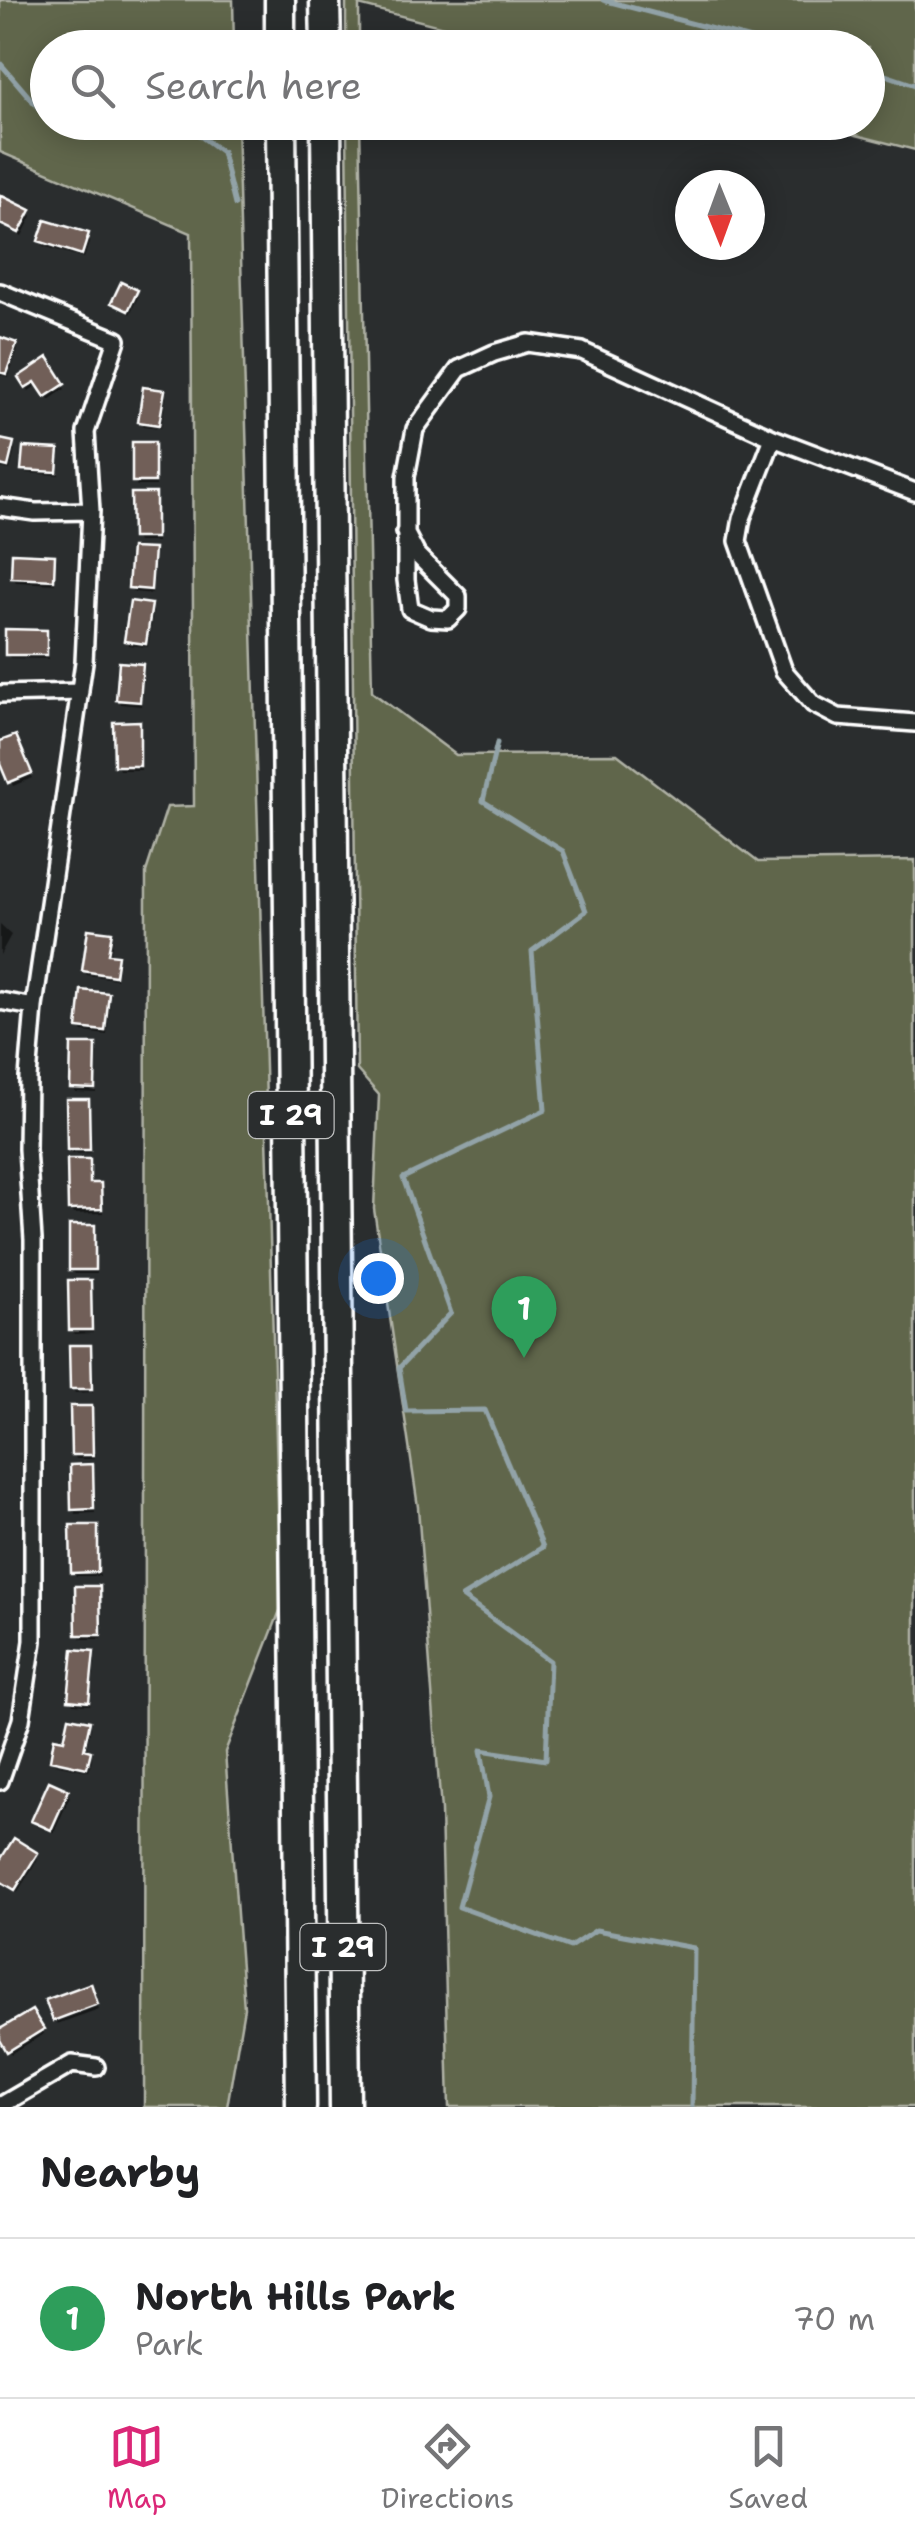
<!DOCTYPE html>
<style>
:root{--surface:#fff;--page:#f6f6f6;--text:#202124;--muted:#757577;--line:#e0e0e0;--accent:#db2777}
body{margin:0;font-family:"Shantell Sans",sans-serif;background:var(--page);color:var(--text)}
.compass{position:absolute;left:675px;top:170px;width:90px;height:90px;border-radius:50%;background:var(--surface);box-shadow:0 5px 25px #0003;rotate:179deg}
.you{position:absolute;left:378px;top:1278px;width:35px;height:35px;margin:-25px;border:8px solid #fff;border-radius:50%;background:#1a73e8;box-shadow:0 0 0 15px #1a73e833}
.badge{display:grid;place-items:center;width:65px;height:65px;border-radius:50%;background:var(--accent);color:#fff;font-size:32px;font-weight:700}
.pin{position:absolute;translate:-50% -82px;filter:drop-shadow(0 2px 5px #0008)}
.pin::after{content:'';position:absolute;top:52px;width:35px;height:30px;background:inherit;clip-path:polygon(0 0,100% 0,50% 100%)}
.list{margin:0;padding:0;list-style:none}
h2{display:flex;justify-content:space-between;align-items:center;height:130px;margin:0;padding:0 40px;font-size:42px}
h2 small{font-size:32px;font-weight:400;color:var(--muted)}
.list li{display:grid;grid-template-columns:65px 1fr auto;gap:30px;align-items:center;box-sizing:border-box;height:160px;padding:0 40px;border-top:2px solid var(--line)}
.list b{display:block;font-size:38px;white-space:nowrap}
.list p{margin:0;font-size:32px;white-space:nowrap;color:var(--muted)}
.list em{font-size:32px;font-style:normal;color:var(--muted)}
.icon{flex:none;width:55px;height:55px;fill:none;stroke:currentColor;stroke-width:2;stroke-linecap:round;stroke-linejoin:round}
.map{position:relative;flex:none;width:915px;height:2107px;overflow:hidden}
.search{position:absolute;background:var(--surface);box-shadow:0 5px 25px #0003;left:30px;right:30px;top:30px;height:110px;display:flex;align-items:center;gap:25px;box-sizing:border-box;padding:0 35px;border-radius:55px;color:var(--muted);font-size:38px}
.sheet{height:290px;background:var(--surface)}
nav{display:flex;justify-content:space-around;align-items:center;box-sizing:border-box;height:140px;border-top:2px solid var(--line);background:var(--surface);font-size:28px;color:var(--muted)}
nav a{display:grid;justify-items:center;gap:5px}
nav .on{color:var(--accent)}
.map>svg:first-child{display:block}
.green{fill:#60664c;stroke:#b0b2a6;stroke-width:2.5}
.shadow{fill:#0007}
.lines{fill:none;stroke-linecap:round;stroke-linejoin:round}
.stream{stroke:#92a3a8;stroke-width:5}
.building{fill:#715f59;stroke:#fff;stroke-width:2.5}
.street-casing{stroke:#fff;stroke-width:22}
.highway-casing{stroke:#fff;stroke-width:35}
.street{stroke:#2a2d2e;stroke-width:15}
.highway{stroke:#2a2d2e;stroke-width:28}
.labels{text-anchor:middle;stroke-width:9;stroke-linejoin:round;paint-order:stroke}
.shield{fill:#2a2d2e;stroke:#bfc0c0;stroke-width:2.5}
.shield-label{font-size:28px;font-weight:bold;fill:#fff}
</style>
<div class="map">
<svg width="915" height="2107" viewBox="0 0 915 2107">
<rect width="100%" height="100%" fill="#2a2d2e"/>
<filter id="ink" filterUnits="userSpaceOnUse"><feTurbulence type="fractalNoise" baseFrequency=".01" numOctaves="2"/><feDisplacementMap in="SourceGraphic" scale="20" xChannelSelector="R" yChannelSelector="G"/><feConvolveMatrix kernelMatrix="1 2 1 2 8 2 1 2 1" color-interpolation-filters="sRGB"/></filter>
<g filter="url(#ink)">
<path class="green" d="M0,0h233l1,47 -186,1v74l189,1 44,1485 -56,144 19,256 -17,99h-83l2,-1235 21,-65 27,-1 -3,-573 -191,-81z
M346,0h569v150l-106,-27 59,-1v-74l-347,-1 -162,-42v42h-13z
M347,123h13l12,569 84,63 161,-1 141,108 157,-2v1247h-466l-8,-296 -23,-304 -44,-298 5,-114 -22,-25z"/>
<path class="shadow" d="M0,197l29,15 3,4 -10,20 -22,-11z
M87,236l3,4 -6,18 -41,-12 -2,-5z
M136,292l2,5 -8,17 -13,-7 -3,-4z
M0,339l16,6 2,4 -10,28 -8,-2z
M47,361l18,28 -16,11 -10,-16 -10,7 -8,-13z
M163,392l3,5 -5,31 -18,-2 -3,-4z
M0,441l12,3 3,5 -5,21 -10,-2z
M153,444l3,42h-19l-3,-4z
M57,452l2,23 -32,-2 -3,-4z
M154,495l3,47h-20l-2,-4z
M153,552l2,4 -3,38 -19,-2 -2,-4z
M54,557l1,27 -39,-2 -3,-4z
M151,606l2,5 -5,36 -19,-2 -3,-5z
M46,632l2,27 -38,-1 -3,-4z
M141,666l3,5 -3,35 -20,-2 -2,-4z
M138,724l3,46h-22l-2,-4z
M17,742l15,36 -19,8 -13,-28v-14z
M0,925l11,10 -11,20z
M110,934l3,5 -3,17 9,6 -3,17 -29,-4 -3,-5z
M108,995l2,5 -3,35 -24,-3 -3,-4z
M95,1047l1,46 -21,-1 -3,-4z
M88,1101l3,52 -19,1 -2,-5z
M88,1161l3,25 9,-1 2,5 1,23 -30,1 -3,-5z
M94,1228l3,46h-22l-3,-4z
M90,1282l3,51 -19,1 -3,-5z
M90,1348l3,44 -18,1 -3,-5z
M91,1408l3,51h-18l-2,-5z
M92,1467l3,46 -19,1 -3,-5z
M96,1528l4,48h-24l-2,-4z
M99,1588l3,51h-21l-2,-5z
M92,1653l3,5 -5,47 -17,-1 -2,-5z
M88,1723l3,5 -6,24 7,6 -3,13 -34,-7 -3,-4z
M67,1792l3,4 -16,37 -18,-7 -2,-5z
M36,1855l2,4 -21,34 -17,-11v-17z
M92,1990l7,19 -42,15 -2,-4z
M31,2013l13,21 -33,20 -11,-22z"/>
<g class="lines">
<path class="stream" d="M603,0l182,48
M0,63l42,49 6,2
M868,69l47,16
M71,122l39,15 74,-13 38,28 13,53
M497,743l-14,58 80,50 23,60 -54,40 13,159 -142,68 48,135 -52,55 7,43 79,-1 58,137 -81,50 88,64 -4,99 -65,-10 8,47 -30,110 111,40 26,-17 98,18 -2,159"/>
</g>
<path class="building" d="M0,195l31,15 -12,23 -19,-9z
M45,220l44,13 -7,22 -44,-14z
M121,282l17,8 -10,21 -17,-8z
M0,337l17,6 -11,31 -6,-2z
M48,357l17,27 -20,13 -10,-15 -10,6 -7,-11z
M143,387l22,3 -6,35 -21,-3z
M0,439l14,3 -6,25 -8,-2z
M132,442h23v40h-23z
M23,447l36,2 -2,23 -36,-2z
M131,493h25v45h-24z
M131,548l23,1 -3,41 -23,-2z
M12,553l43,2 -1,25 -43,-2z
M130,601l22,3 -6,40 -22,-3z
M5,629l42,1v25h-42z
M119,662l24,2 -3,38 -24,-2z
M140,721v45h-26l-1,-44z
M16,735l16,38 -24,10 -8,-19v-23z
M88,929l24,3 -4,22 10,1 -3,21 -33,-5z
M81,990l28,3 -4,38 -28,-3z
M71,1044h25l-1,45 -25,-1z
M66,1099h23l1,51h-23z
M67,1159h23v24h11l1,26 -34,1z
M69,1225h26v45h-26z
M68,1280h23l1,50h-23z
M69,1345h22l1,44h-22z
M70,1406h22l1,49h-22z
M93,1464l1,45 -23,1 -1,-45z
M70,1525h28v47l-27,1z
M75,1586h25l1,49h-25z
M73,1649l21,2 -5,51 -21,-2z
M69,1717l21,4 -6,28 7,2 -4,17 -37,-8 4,-22 10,2z
M49,1781l20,9 -18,40 -20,-9z
M14,1838l24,15 -23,37 -15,-9v-21z
M91,1983l7,21 -45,17 -8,-21z
M32,2010l12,19 -37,23 -7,-12v-11z"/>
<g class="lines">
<defs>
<path id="street" d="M0,292l117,48 -31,92 5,79 -7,151 -50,345 -6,71 -1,71 6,91v401l-12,79 -21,61
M773,438l-31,80 -4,23 46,130 29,33 25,13 77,6
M0,507l35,5 56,-1
M405,532l12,23 41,41v13l-10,10 -17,-1 -21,-9 -4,-29v-103l9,-48 44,-60 35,-16 34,-10 54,8 191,87 142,54
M0,694l80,-2
M0,1001l34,6
M0,2106l72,-42 24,3"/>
<path id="highway" d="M280,0v48
M325,0l1,48
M281,122l20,1985
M326,122l19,1985"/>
</defs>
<use href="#street" class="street-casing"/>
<use href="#highway" class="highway-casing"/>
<use href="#street" class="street"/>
<use href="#highway" class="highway"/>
</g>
</g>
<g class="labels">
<g class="shield">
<rect x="248.5" y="1092" width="85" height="46" rx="8"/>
<rect x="300.5" y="1924" width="85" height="46" rx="8"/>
</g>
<g class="shield-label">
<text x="291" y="1125">I 29</text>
<text x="343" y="1957">I 29</text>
</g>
</g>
</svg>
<svg class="compass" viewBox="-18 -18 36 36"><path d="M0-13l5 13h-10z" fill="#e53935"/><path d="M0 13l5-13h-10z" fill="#757577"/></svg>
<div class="you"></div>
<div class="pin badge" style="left:524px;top:1358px;background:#2e9e5b">1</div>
<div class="search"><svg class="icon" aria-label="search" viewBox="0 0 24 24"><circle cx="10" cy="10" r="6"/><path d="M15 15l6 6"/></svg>Search here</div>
</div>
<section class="sheet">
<h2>Nearby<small></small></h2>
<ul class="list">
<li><span class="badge" style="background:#2e9e5b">1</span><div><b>North Hills Park</b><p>Park</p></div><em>70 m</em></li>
</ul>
</section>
<nav>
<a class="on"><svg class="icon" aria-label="map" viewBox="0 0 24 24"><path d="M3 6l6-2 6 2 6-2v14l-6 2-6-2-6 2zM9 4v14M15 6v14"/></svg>Map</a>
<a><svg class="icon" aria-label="directions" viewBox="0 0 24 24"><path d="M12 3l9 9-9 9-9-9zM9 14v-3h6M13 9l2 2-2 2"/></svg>Directions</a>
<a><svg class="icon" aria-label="saved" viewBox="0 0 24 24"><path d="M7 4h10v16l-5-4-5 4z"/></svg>Saved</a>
</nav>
